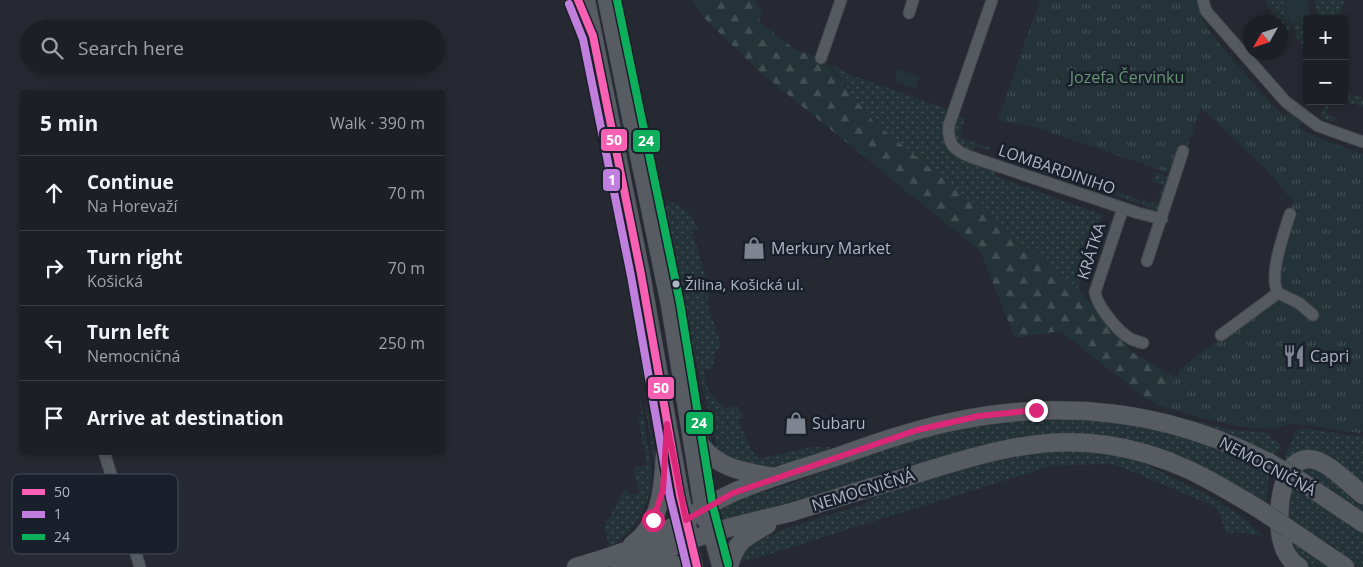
<!DOCTYPE html>
<meta charset="utf-8">
<style>
:root{--surface:#1c1f25;--page:#292c32;--text:#f1f3f6;--muted:#a0a2a7;--line:#3a3d42}
body{margin:0;font-family:"Open Sans",sans-serif;background:var(--page);color:var(--text)}
.controls{position:absolute;right:15px;top:15px;display:grid;overflow:hidden;border-radius:5px;box-shadow:0 2px 8px #0003}
.controls button{width:45px;height:45px;display:grid;place-items:center;padding:0;border:0;border-bottom:1px solid var(--line);background:var(--surface);color:var(--text);font:25px sans-serif}
.compass{position:absolute;left:1243px;top:15px;width:45px;height:45px;border-radius:50%;background:var(--surface);box-shadow:0 2px 8px #0003;rotate:231deg}
.stop{position:absolute;width:15px;height:15px;margin:-11px;border:4px solid #db2777;border-radius:50%;background:#fff}
.stop.end{background:#db2777;border-color:#fff;box-shadow:0 1px 5px #0008}
.list{margin:0;padding:0;list-style:none}
h2{display:flex;justify-content:space-between;align-items:center;height:65px;margin:0;padding:0 20px;font-size:21px}
h2 small{font-size:16px;font-weight:400;color:var(--muted)}
.list li{display:grid;grid-template-columns:32px 1fr auto;gap:15px;align-items:center;box-sizing:border-box;height:75px;padding:0 20px;border-top:1px solid var(--line)}
.list b{display:block;font-size:19px;white-space:nowrap}
.list p{margin:0;font-size:16px;white-space:nowrap;color:var(--muted)}
.list em{font-size:16px;font-style:normal;color:var(--muted)}
.icon{flex:none;width:28px;height:28px;fill:none;stroke:currentColor;stroke-width:2;stroke-linecap:round;stroke-linejoin:round}
.map{position:relative;flex:none;width:1363px;height:567px;overflow:hidden}
.search{position:absolute;background:var(--surface);box-shadow:0 2px 8px #0003;left:20px;top:20px;width:425px;height:55px;display:flex;align-items:center;gap:12px;box-sizing:border-box;padding:0 18px;border-radius:28px;color:var(--muted);font-size:19px}
.panel{position:absolute;background:var(--surface);box-shadow:0 2px 8px #0003;left:20px;top:90px;width:425px;height:365px;border-radius:5px}
.map>svg:first-child{display:block}
.grass{fill:url(#grass-dots)}
.forest{fill:url(#forest-firs)}
.park{fill:url(#park-tufts)}
.pitch{fill:#243337}
.lines{fill:none;stroke-linecap:round;stroke-linejoin:round}
.street-casing{stroke:#42444a;stroke-width:13}
.primary-casing{stroke:#43464e;stroke-width:19}
.street{stroke:#555960;stroke-width:11}
.primary{stroke:#575b62;stroke-width:18}
.primary-bridge-casing{stroke:#43464e;stroke-width:19;stroke-linecap:butt}
.primary-bridge{stroke:#575b62;stroke-width:18}
.bus-1-casing{stroke:#1a202b;stroke-width:11}
.bus-2-casing{stroke:#1a202b;stroke-width:11}
.bus-3-casing{stroke:#1a202b;stroke-width:11}
.bus-1{stroke:#f860b3;stroke-width:8}
.bus-2{stroke:#c07fdc;stroke-width:8}
.bus-3{stroke:#0daf5c;stroke-width:8}
.route{stroke:#db2777;stroke-width:6}
.bus-dot{fill:#aeb5c3;stroke:#1a202b;stroke-width:2}
.labels{text-anchor:middle;stroke-width:5;stroke-linejoin:round;paint-order:stroke}
.bus-label{font-size:15px;fill:#aeb5c3;stroke:#1a202b;text-anchor:start}
.park-label{font-size:16px;fill:#679374;stroke:#1a202b}
.street-label{font-size:16px;fill:#aeb5c3;stroke:#1a202b}
.poi-label{font-size:16px;fill:#aeb5c3;stroke:#1a202b;text-anchor:start}
.key{fill:#1a202b;stroke:#464d59;stroke-width:1}
.key-label{font-size:14px;fill:#aeb5c3}
.line-badge{stroke:#1a202b;stroke-width:2}
.badge-label{font-size:14px;text-anchor:middle;font-weight:bold;fill:#fff}
</style>
<div class="map">
<svg width="1363" height="567" viewBox="0 0 1363 567">
<defs>
<pattern id="grass-dots" width="8" height="8" patternUnits="userSpaceOnUse" patternTransform="scale(1.25)"><rect width="8" height="8" fill="#243337"/><path d="M2 2h.1M6 6h.1" fill="none" stroke="#414e52" stroke-width="1.8" stroke-linecap="round"/></pattern>
<pattern id="forest-firs" width="22" height="20" patternUnits="userSpaceOnUse" patternTransform="scale(1.25)"><rect width="22" height="20" fill="#243337"/><path d="M5 1l3.5 6h-7zM16 11l3.5 6h-7z" fill="#414e52"/></pattern>
<pattern id="park-tufts" width="24" height="20" patternUnits="userSpaceOnUse" patternTransform="scale(1.25)"><rect width="24" height="20" fill="#243337"/><path d="M3 7l-1-3M5 7V3M7 7l1-3M15 17l-1-3M17 17v-4M19 17l1-3" fill="none" stroke="#414e52"/></pattern>
</defs>
<rect width="100%" height="100%" fill="#262931"/>
<path class="grass" d="M566,0h6l1,3 26,114 16,56 -1,6 -5,10 -28,-141z
M1266,0h17l8,33 -23,-26z
M1314,0h30l-5,19h-20z
M1307,21v29l-10,-12 -4,-13z
M829,64l27,13 94,33 -4,29 50,30 -1,7 108,39 -25,74 -20,-13 -184,-154z
M615,71l19,100 -3,-2 -19,-96z
M1344,92l19,6v9l-19,-6z
M1327,101h3l-4,13 10,4 -1,4 -12,-4 -2,-3z
M958,116l7,3 -6,18 31,11v3l-15,-5 -3,8c-19,-13 -20,-14 -17,-37z
M1157,173l15,5 -14,36 -9,-1 1,-5 -8,-3 1,-5 14,4 6,-19 -11,-4 2,-7z
M1093,184l23,7 -1,4 -23,-8z
M1118,192l23,8 -2,4 -22,-8z
M669,202c13,0 24,15 29,26l-6,3 18,60 -3,11 14,42 -5,8 -4,16 -8,2c1,20 8,25 21,39l10,-3 3,2 7,9 -7,3 13,30 8,9 52,-12h19l1,2c-22,7 -60,23 -83,17 -11,-2 -22,-9 -32,-14v-10l-26,-106 -7,-49 -23,-75 1,-4z
M623,226l2,1c8,50 18,101 20,153l-2,1 -22,-150z
M685,337l27,106 1,4 -16,-22 -9,-53z
M639,400l2,1 10,66c3,33 -14,62 -41,81l-6,-22 20,-35 3,-1 3,5 9,-2 -6,-24 14,-4 -9,-46 4,-2z
M645,404l3,6 9,54 -2,4z
M1015,417l100,2 89,22 65,31 -3,32 -182,-68 -354,85 -7,-1 -2,-10 16,-10 56,-17 129,-46z
M1187,419l46,11 35,3 13,13 -5,11 -42,-20z
M1302,428l61,9v53l-37,-30 -38,4 -5,-3 13,-30z
M1038,450l74,2 36,13 63,32 28,18 25,21 -28,-4 -10,2 -9,-27 -104,-43 -62,2 -311,97 3,-9 15,-14 26,-11 80,-25 14,-9 49,-18z
M1311,465l52,37v12l-66,-45z
M1290,482l73,47v38h-6l-71,-50z
M1287,538l44,29h-25z"/>
<path class="forest" d="M693,0h62l7,10 -3,12 37,28 27,9 51,63 204,167 54,63 44,26 -17,28 -13,-8 -86,-67 -45,7 -35,-87 -219,-178 -59,-57z"/>
<path class="park" d="M1040,0h157l8,25 16,21 51,59 13,11 6,-4 11,10 -3,6 17,9 47,17v277l-3,2 -71,-10c-24,17 -102,-10 -130,-17l22,-38 97,-72 2,-38 13,-56 -25,-31 -67,-63 -15,43 -13,23 -152,-51 -1,3 -22,-7z"/>
<path class="pitch" d="M1283,0h24l5,19h-5v2l-17,4z
M898,69l22,8 -4,12 -22,-8z"/>
<g class="lines">
<defs>
<path id="street" d="M992,0l-43,125c-2,18 5,26 22,32l167,56 24,6
M1203,0l3,11 80,91 32,24 45,16
M909,13l4,-13
M821,58l20,-58
M1123,208l-28,84c2,14 23,40 36,47 4,2 8,3 12,4
M1147,261l36,-110
M1278,293c-10,-18 6,-59 12,-79
M1278,293l21,10 14,12
M1221,335l57,-42
M104,452l36,115
M709,534l9,33
M690,540l7,27"/>
<path id="primary" d="M586,0l55,274 39,221 8,35
M607,0l63,305 35,214
M693,432c16,35 48,40 82,45
M1296,478l67,45
M1289,529l56,38
M632,545c30,-22 31,-59 33,-92
M644,562l18,-1 20,6
M576,567c19,-6 39,-11 57,-19 35,-15 65,-39 99,-55 34,-15 72,-25 107,-37 37,-13 74,-26 112,-34 111,-24 218,-12 319,41
M620,567c30,-9 58,-24 88,-33 28,-9 56,-15 84,-22 36,-11 72,-23 108,-33 68,-21 135,-45 207,-34 61,9 103,34 155,66
M729,567c6,-25 16,-30 38,-42
M1299,567c-9,-6 -15,-16 -17,-25 -6,-21 -4,-83 27,-83 17,0 41,26 54,36"/>
</defs>
<use href="#street" class="street-casing"/>
<use href="#primary" class="primary-casing"/>
<use href="#street" class="street"/>
<use href="#primary" class="primary"/>
<defs>
<path id="primary-bridge" d="M1270,463l26,15
M1262,511l27,18"/>
</defs>
<use href="#primary-bridge" class="primary-bridge-casing"/>
<use href="#primary-bridge" class="primary-bridge"/>
<defs>
<path id="bus-1" d="M578,0l15,36 48,238 39,221 17,72"/>
<path id="bus-2" d="M569,4l14,35 48,237 39,221 17,70"/>
<path id="bus-3" d="M617,0l63,303 33,204 15,57"/>
</defs>
<use href="#bus-1" class="bus-1-casing"/>
<use href="#bus-2" class="bus-2-casing"/>
<use href="#bus-3" class="bus-3-casing"/>
<use href="#bus-1" class="bus-1"/>
<use href="#bus-2" class="bus-2"/>
<use href="#bus-3" class="bus-3"/>
</g>
<g class="lines">
<path class="route" d="M653,520l10,-30 4,-66 19,96 47,-27 184,-63 62,-14 57,-6"/>
</g>
<defs>
<symbol id="shop-bare" viewBox="-9 -9 18 18"><path d="M-5-2.5h2.3a2.7 3.5 0 0 1 5.4 0H5L5.5 6h-11ZM-1.5-2.5h3a1.5 2.3 0 0 0-3 0Z" fill="#7e8490" stroke="#1a202b" stroke-width="2.5" paint-order="stroke"/></symbol>
<symbol id="restaurant-bare" viewBox="-9 -9 18 18"><path d="M-5-6h1v4h1v-4h1v4h1v-4h1v5L-1.5 .5V6h-2V.5L-5-1ZM5-6V6H3V1.5H1.5Q1.5-4 5-6Z" fill="#7e8490" stroke="#1a202b" stroke-width="2.5" paint-order="stroke"/></symbol>
</defs>
<g fill-rule="evenodd">
<use href="#shop-bare" x="738" y="232" width="32" height="32"/>
<use href="#restaurant-bare" x="1278" y="340" width="32" height="32"/>
<use href="#shop-bare" x="780" y="407" width="32" height="32"/>
</g>
<circle class="bus-dot" cx="676" cy="284" r="4.5"/>
<g class="labels">
<g class="bus-label">
<text x="685" y="290">Žilina, Košická ul.</text>
</g>
<g class="park-label">
<text x="1127" y="83">Jozefa Červinku</text>
</g>
<g class="street-label">
<text transform="translate(1057 169) rotate(19)" y="6">LOMBARDINIHO</text>
<text transform="translate(1091 251) rotate(-72)" y="6">KRÁTKA</text>
<text transform="translate(1268 466) rotate(28)" y="6">NEMOCNIČNÁ</text>
<text transform="translate(863 490) rotate(-17)" y="6">NEMOCNIČNÁ</text>
</g>
<g class="poi-label">
<text x="771" y="254">Merkury Market</text>
<text x="1310" y="362">Capri</text>
<text x="812" y="429">Subaru</text>
</g>
</g>
<rect x="12" y="474" width="166" height="80" rx="8" class="key"/>
<rect x="22" y="489" width="23" height="6" fill="#f860b3"/>
<rect x="22" y="511" width="23" height="7" fill="#c07fdc"/>
<rect x="22" y="534" width="23" height="6" fill="#0daf5c"/>
<g class="key-label">
<text x="54" y="497">50</text>
<text x="54" y="519">1</text>
<text x="54" y="542">24</text>
</g>
<g class="line-badge">
<rect x="600" y="128" width="28" height="24" rx="5" fill="#f860b3"/>
<rect x="632" y="129" width="29" height="24" rx="5" fill="#0daf5c"/>
<rect x="602" y="168" width="19" height="24" rx="5" fill="#c07fdc"/>
<rect x="647" y="376" width="28" height="24" rx="5" fill="#f860b3"/>
<rect x="685" y="411" width="29" height="24" rx="5" fill="#0daf5c"/>
</g>
<g class="badge-label">
<text x="614" y="145">50</text>
<text x="646" y="146">24</text>
<text x="612" y="185">1</text>
<text x="661" y="393">50</text>
<text x="699" y="428">24</text>
</g>
</svg>
<div class="controls">
<button>+</button>
<button>−</button>
</div>
<svg class="compass" viewBox="-18 -18 36 36"><path d="M0-13l5 13h-10z" fill="#e53935"/><path d="M0 13l5-13h-10z" fill="#a0a2a7"/></svg>
<div class="stop" style="left:653px;top:520px"></div>
<div class="stop end" style="left:1036px;top:410px"></div>
<div class="search"><svg class="icon" aria-label="search" viewBox="0 0 24 24"><circle cx="10" cy="10" r="6"/><path d="M15 15l6 6"/></svg>Search here</div>
<section class="panel">
<h2>5 min<small>Walk · 390 m</small></h2>
<ul class="list">
<li><svg class="icon" aria-label="ahead" viewBox="0 0 24 24"><path d="M12 20V5M6 11l6-6 6 6"/></svg><div><b>Continue</b><p>Na Horevaží</p></div><em>70 m</em></li>
<li><svg class="icon" aria-label="right" viewBox="0 0 24 24"><path d="M7 20v-9h11M14 6l5 5-5 5"/></svg><div><b>Turn right</b><p>Košická</p></div><em>70 m</em></li>
<li><svg class="icon" aria-label="left" viewBox="0 0 24 24"><path d="M17 20v-9H6M10 6l-5 5 5 5"/></svg><div><b>Turn left</b><p>Nemocničná</p></div><em>250 m</em></li>
<li><svg class="icon" aria-label="arrive" viewBox="0 0 24 24"><path d="M6 21V4h12l-3 4 3 4H6"/></svg><div><b>Arrive at destination</b></div></li>
</ul>
</section>
</div>
